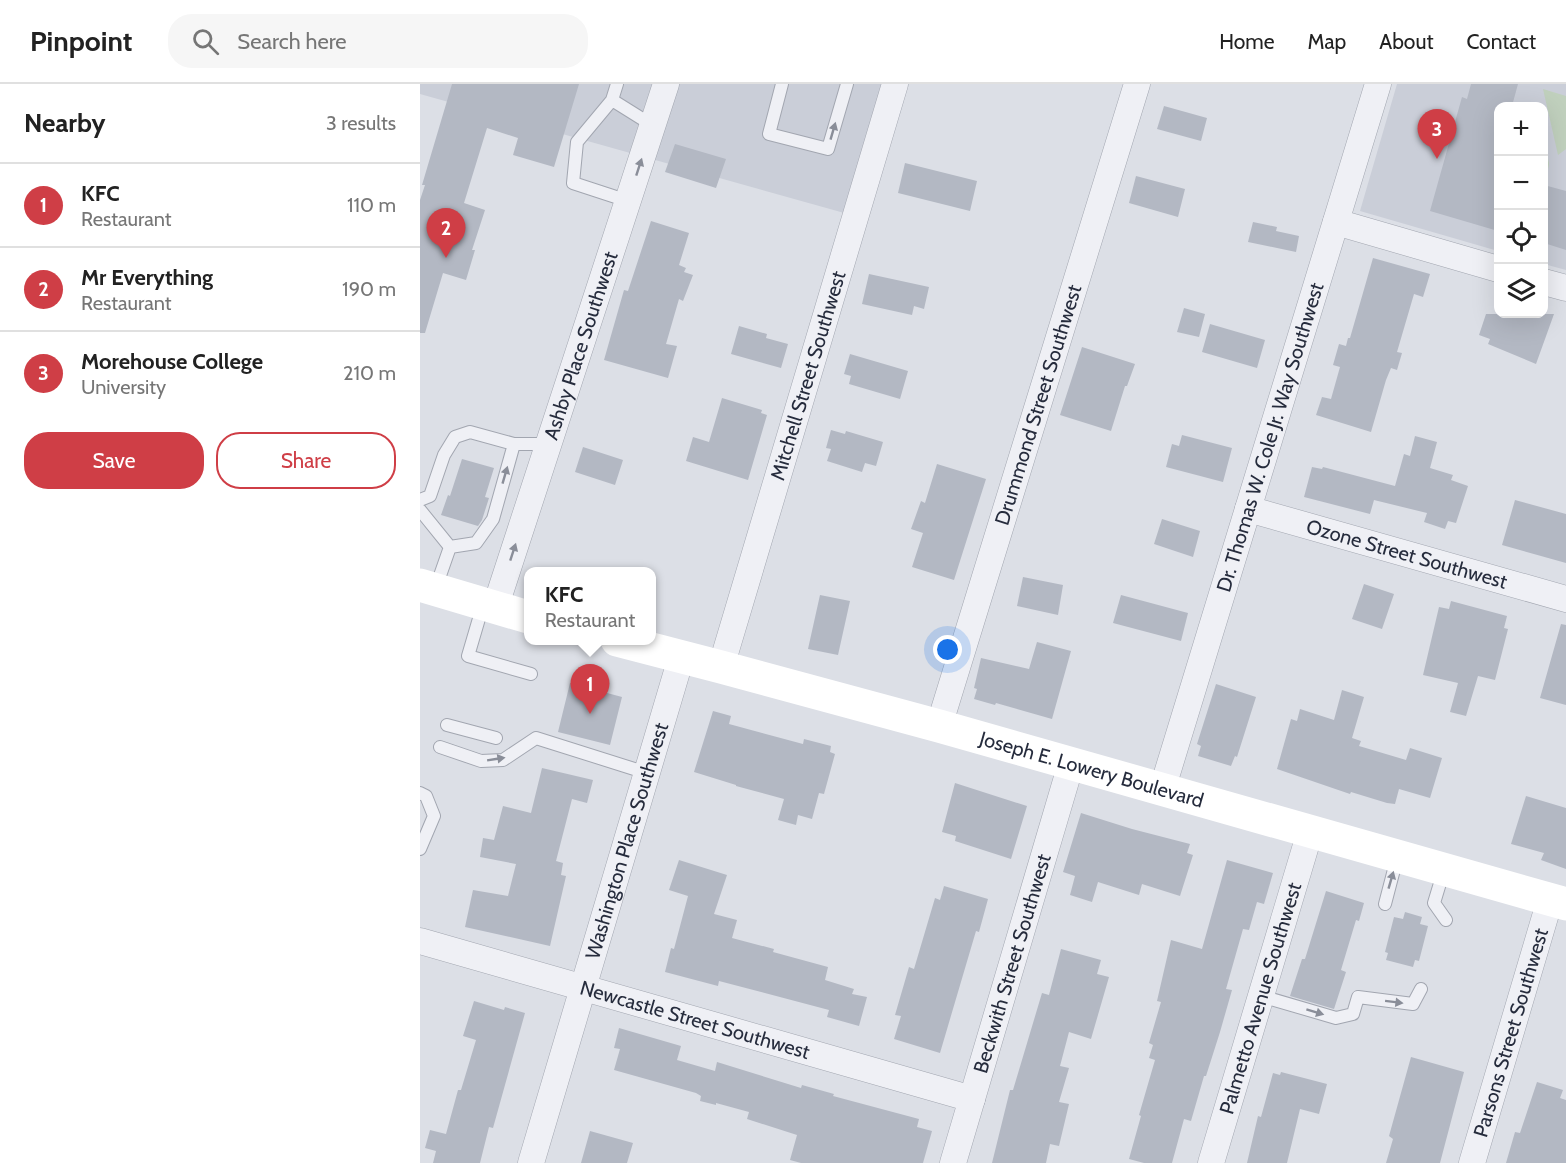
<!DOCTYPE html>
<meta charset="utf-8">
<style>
:root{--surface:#fff;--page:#f6f6f6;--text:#222;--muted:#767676;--line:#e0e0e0;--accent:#cf3e46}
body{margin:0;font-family:Cabin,sans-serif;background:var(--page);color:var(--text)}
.controls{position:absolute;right:18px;top:18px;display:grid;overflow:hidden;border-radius:12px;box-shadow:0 6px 24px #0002}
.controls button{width:54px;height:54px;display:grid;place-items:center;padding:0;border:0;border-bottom:2px solid var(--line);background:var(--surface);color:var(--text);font:30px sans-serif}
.you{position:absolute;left:528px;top:566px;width:21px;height:21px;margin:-15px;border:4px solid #fff;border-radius:50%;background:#1a73e8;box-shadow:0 0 0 9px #1a73e833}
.badge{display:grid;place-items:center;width:39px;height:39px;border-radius:50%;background:var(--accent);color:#fff;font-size:20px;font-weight:700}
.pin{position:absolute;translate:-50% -50px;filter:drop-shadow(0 2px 3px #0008)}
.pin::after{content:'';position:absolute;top:32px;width:21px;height:18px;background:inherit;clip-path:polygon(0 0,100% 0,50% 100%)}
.popup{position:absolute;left:104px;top:483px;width:132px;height:78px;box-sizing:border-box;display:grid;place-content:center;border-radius:12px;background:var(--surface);filter:drop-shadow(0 2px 4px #0005);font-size:20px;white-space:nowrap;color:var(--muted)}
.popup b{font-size:22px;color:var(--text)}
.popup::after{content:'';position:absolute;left:50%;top:100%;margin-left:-12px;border:12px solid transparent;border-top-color:var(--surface)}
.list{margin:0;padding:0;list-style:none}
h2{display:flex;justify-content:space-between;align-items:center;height:78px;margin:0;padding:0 24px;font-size:26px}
h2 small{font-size:20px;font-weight:400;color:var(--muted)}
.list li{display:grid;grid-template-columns:39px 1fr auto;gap:18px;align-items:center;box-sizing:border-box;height:84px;padding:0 24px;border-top:2px solid var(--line)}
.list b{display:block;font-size:22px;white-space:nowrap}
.list p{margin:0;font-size:20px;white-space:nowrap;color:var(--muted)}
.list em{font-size:20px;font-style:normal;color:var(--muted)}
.actions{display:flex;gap:12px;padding:18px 24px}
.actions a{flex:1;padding:14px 0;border:2px solid var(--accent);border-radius:24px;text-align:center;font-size:21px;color:var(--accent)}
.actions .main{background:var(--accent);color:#fff}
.icon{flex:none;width:33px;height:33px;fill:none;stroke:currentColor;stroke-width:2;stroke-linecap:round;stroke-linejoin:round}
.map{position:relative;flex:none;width:1146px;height:1079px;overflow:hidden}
header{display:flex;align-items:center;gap:36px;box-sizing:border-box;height:84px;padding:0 30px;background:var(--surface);border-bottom:2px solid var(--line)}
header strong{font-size:28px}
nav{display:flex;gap:33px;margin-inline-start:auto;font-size:21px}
.search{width:420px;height:54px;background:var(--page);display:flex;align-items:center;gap:15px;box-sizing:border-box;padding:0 21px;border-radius:24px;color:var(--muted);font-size:22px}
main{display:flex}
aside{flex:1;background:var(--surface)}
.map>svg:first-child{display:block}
.built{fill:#caced8}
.green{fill:#c0d0bd}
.building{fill:#b3b8c3}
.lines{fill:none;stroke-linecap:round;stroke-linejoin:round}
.lane-casing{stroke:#a2a6b0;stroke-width:14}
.street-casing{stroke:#a2a6b0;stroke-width:27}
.lane{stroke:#eff0f5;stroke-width:12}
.street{stroke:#eff0f5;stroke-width:26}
.secondary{stroke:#fff;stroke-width:33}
.oneway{fill:#8a8e99}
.labels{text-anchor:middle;stroke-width:5;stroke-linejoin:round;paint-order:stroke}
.street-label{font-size:20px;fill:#262c3d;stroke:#ebeef4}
</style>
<header>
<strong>Pinpoint</strong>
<div class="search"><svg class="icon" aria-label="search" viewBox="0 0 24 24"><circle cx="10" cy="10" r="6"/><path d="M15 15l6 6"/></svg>Search here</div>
<nav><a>Home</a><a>Map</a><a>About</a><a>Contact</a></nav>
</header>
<main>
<aside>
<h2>Nearby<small>3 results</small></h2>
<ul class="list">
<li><span class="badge">1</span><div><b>KFC</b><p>Restaurant</p></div><em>110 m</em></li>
<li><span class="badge">2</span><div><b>Mr Everything</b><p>Restaurant</p></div><em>190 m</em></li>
<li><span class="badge">3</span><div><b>Morehouse College</b><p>University</p></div><em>210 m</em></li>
</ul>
<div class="actions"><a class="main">Save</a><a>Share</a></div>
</aside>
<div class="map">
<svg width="1146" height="1079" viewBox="0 0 1146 1079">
<rect width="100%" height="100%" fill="#dcdfe6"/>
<path class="built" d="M0,0h471l-36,132 -435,-122z
M977,0h169v186l-22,-6v-158h-46v145l-138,-40z"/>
<path class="green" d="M1123,5l23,7v53l-8,6z
M1124,53l5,27 -4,21h-1z"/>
<path class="building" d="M32,0h127l-25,83 -41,-12 5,-17 -31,-10 -23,75 21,7 -13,40h3l-9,30 -23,-7 -18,60h-5v-133l5,-15h-3z
M1051,0h47l-6,22h-14v125l-68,-20 32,-114 5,2z
M744,22l43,12 -6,23 -44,-12z
M255,60l51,15 -10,29 -51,-16z
M485,79l72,18 -7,30 -72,-18z
M716,92l49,13 -7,28 -49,-14z
M1124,101l22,6v59l-22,-7z
M231,137l38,12 -10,32 7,3 -2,4 9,3 -10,26 -4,-2 -13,45 11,2 -9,32 -64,-18 20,-70 4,1z
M833,138l24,5 -1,4 23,5 -3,16 -48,-10z
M953,174l57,16 -7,23 -9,-3 -17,58 5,1 -5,17 -6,-2 -5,12 -15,52 -55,-17 6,-18 9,2 9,-32 -7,-2 6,-21 7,2 2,-8h2z
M449,190l60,13 -5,22 -10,-3 -2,9 -50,-11z
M764,224l21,6 -6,23 -22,-5z
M1066,230h68l-18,50 -48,-20 2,-5 -11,-4z
M790,240l55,16 -8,28 -55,-16z
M319,242l28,8 -1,4 22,6 -7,24 -50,-14z
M662,263l53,17 -8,22h-2l-14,45 -51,-16z
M430,270l58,17 -8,28 -51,-15 2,-8 -7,-2z
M302,314l40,12 -1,3 6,2 -19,65 -62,-19 7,-24 16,5z
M411,346l14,4 1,-3 37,11 -7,24 -11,-3 -3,9 -35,-11 4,-12 -5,-1z
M762,351l50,13 -9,34 -57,-15 6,-23 7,2z
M995,352l22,6 -7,26 23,7 -2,5 17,6 -12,37 -8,-2 -3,8 -21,-7 3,-9 -49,-12 -4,-1 -4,14 -66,-17 8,-30 10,2 1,-2 72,19 9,-32 6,2z
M163,363l40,13 -8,25 -40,-13z
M42,375l32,9 -9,29 4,1 -7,22 -4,6 -37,-11 7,-20 2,1z
M517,380l49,15 -32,101 -42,-13 11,-34 -12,-4 10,-28 4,2z
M1095,416l51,14v49l-64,-18z
M742,435l38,12 -7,26 -39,-13z
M603,493l40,8 -5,30 -41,-9z
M944,500l30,10 -12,35 -30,-10z
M400,511l30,6 -12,54 -30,-6z
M701,511l67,18 -7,28 -68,-18z
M1031,517l56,15 -3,12 4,1 -13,51 -17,-4 -12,40 -16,-4 8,-29 -35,-8 16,-68 10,2z
M1141,540l5,1v80l-26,-7z
M617,558l34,9 -19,68 -56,-16 -1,2 -21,-6 3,-10 -3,-1 7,-30 48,11z
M150,599l52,14 -12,48 -52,-13z
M796,600l40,13 -19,60 -2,-1 -4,10 -33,-10 3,-10 -4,-2z
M922,606l22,7 -12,41 9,3 -2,5 47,14 4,-12 32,10 -12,40 -31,-9 -4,15 -8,-1 -36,-11 -1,2 -73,-25 14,-50 6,2 3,-12 34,11z
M293,627l18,5 -2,8 74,20 1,-5 27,7 -1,6 5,2 -11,40 -5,-1 -7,26 -14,-4 -2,10 -18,-5 6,-21 -48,-13v-1l-42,-13z
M122,684l51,12 -6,23 -15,-4 -16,62 7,2 -2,12 5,1 -16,70 -85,-19 8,-37 35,6 8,-32 -36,-7 3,-19 11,2 9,-34 28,7z
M535,699l72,23 -16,53 -56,-18 1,-5 -14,-4z
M1106,712l40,12v61l-25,-9 3,-7 -33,-9z
M661,729l51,16 58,15 -3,9 6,2 -13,41 -38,-12 -3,11 -41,-13 -6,20 -22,-7 5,-19 -12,-4z
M259,776l48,15 -13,39 23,6 -5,18 42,11 -1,3 55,15 -3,13 29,9 -2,5 15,3 -8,29 -32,-9 2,-7 -110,-29 -1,5 -53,-14 6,-24 3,1 14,-53 -19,-6z
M807,776l46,13 -9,31 -7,-2 -8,28 -6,-1 -17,60 6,1 -12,42 -14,44h-2l-13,45 -7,-2 -12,44h-28l-15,-4 12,-43 -2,-1 16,-55 -6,-2 4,-13 -4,-2 12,-41 -4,-1 14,-61 31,9z
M524,802l44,13 -9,33 -3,-1 -36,122 -46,-14 7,-23 -6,-1 14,-48 5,2 21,-71 5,2z
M906,807l38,12 -5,18 -3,-1 -15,50 5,2 -12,37 -44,-13 12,-37h3z
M985,828l17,5 -2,7 8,2 -9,35 -4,-1 -2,7 -27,-7 2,-7 -3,-1 9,-35 9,2z
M641,865l40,11 -4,14 12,3 -18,62 -22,-7 -9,34 9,2 -10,34 10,2 -10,42 -9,-2 -4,19h-54l18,-73h3l29,-97 7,2z
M54,917l30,9 1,-3 20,6 -32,115 -4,-1 -9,36h-47l3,-12 -11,-3 5,-18 16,4 12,-44h3l15,-50 -13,-4z
M199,944l62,18 -4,14 38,11 2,-9 84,26 1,-3 32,9 -1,2 86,23 -2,8 15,4 -9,32h-122l-11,-3 7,-25 -50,-16 2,-7 -33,-9v2l-16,-4 1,-5 -5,-3 -82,-23 6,-21 -6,-1z
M991,973l53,15 -24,91h-54l7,-24 -4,-3z
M861,988l46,12 -8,30 -19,-5 -13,54h-40l11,-47 3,1 12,-44 7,2z
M1117,998l26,8 -3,8 6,2v63h-60l9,-31 5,1z
M170,1047l43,12 -6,20h-46z"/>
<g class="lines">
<defs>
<path id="lane" d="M197,0l-5,16 -35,42 -4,41 55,18
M362,0l-13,50 59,15 19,-65
M192,16l40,25
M94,360h34
M0,416l10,-4 14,-41 11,-18 15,-5 44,12 -21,75 -17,24 -26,4
M0,426l30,37 -14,40
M63,521l-15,51 63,18
M27,641l49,13
M20,663l41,14 22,-1 33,-22 111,35
M0,709l6,3 8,20 -14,33
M1024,786l-10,33 12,17
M965,820l12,-46
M841,912l75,22 17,-4 5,-17 55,7 8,-15"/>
<g id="street">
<path d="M916,138l162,47"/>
<path d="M1124,198l22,6"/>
<path id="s1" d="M828,425l318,90"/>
<path id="s2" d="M75,524l171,-524"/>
<path id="s3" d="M301,583l174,-583"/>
<path id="s4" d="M519,642l198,-642"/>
<path id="s5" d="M742,706l216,-706"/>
<path id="s6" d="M0,857l552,158"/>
<path id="s7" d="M111,1079l150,-505"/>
<path id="s8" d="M533,1079l118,-399"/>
<path id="s9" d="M791,1079l99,-331"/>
<path id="s10" d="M1052,1079l78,-263"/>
</g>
</defs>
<use href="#lane" class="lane-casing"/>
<use href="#street" class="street-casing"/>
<use href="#lane" class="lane"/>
<use href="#street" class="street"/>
<g class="secondary">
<path d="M0,501l108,32"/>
<path id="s11" d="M197,556l104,27 218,59 627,178"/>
</g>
</g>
<defs><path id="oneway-solid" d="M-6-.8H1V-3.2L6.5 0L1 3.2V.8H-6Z" transform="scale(1.5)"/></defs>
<g class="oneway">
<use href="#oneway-solid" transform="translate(413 47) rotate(-74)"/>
<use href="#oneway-solid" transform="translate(219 83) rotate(-72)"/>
<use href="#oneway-solid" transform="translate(85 391) rotate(-74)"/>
<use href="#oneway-solid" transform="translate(93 468) rotate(-72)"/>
<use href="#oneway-solid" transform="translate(76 675) rotate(-9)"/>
<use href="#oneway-solid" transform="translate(971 796) rotate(-74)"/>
<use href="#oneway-solid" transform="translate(974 918) rotate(7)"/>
<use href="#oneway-solid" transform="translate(895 928) rotate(17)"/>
</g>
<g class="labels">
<g class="street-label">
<text dy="7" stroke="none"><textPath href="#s2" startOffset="276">Ashby Place Southwest</textPath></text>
<text dy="7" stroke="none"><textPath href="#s3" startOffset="304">Mitchell Street Southwest</textPath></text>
<text dy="7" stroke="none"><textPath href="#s4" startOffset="336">Drummond Street Southwest</textPath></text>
<text dy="7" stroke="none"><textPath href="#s5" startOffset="369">Dr. Thomas W. Cole Jr. Way Southwest</textPath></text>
<text dy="7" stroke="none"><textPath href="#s1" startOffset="165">Ozone Street Southwest</textPath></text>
<text dy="7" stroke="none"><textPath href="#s11" startOffset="492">Joseph E. Lowery Boulevard</textPath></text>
<text dy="7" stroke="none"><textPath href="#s7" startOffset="336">Washington Place Southwest</textPath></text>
<text dy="7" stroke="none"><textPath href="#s8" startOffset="208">Beckwith Street Southwest</textPath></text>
<text dy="7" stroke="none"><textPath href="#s9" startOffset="172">Palmetto Avenue Southwest</textPath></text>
<text dy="7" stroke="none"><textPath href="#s6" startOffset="286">Newcastle Street Southwest</textPath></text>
<text dy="7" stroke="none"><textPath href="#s10" startOffset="136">Parsons Street Southwest</textPath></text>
</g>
</g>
</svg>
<div class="controls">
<button>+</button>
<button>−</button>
<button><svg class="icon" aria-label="locate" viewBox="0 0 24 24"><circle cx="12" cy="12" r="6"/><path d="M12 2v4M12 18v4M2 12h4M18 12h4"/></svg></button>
<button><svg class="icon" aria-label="layers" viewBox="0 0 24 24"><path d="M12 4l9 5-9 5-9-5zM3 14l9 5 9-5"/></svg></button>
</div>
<div class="you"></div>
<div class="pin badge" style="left:170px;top:630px">1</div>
<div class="popup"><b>KFC</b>Restaurant</div>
<div class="pin badge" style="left:26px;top:174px">2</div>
<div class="pin badge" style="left:1017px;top:75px">3</div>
</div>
</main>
